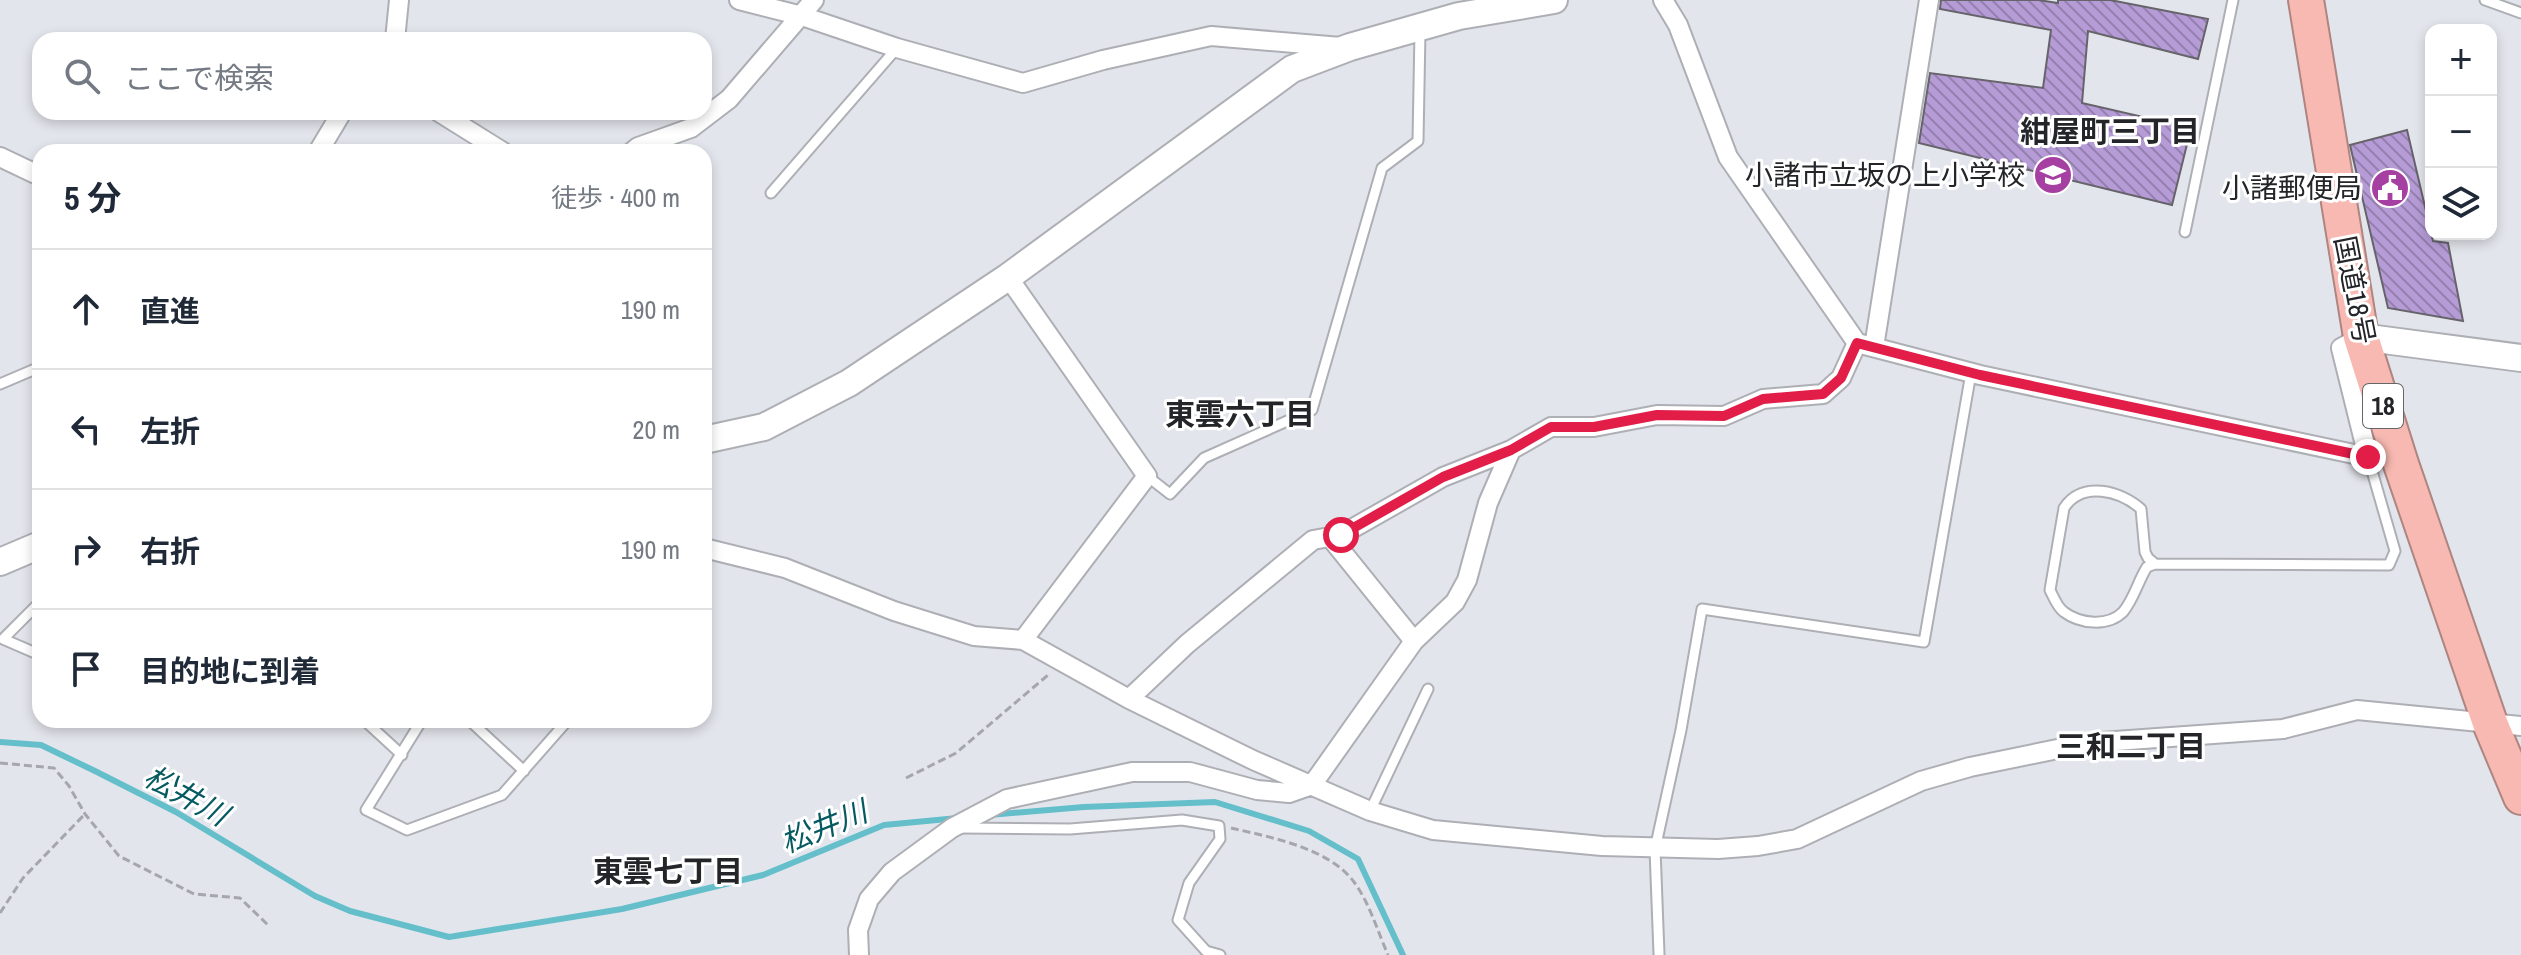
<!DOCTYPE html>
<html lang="ja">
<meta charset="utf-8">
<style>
:root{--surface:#fff;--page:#f2f2f3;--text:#1f2937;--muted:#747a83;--line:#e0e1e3}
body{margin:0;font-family:"Archivo Narrow","Noto Sans JP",sans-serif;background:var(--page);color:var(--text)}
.controls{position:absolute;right:24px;top:24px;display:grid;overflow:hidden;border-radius:16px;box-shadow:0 4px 12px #0003}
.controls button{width:72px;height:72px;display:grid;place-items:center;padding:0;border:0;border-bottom:2px solid var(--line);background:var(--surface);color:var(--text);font:40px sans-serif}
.stop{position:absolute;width:24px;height:24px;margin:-18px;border:6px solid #e11d48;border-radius:50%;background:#fff}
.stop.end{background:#e11d48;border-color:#fff;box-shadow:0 2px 8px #0008}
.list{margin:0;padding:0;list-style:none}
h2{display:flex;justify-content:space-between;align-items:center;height:104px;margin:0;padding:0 32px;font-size:34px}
h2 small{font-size:26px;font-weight:400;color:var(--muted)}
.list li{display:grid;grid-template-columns:52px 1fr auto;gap:24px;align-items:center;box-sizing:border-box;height:120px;padding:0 32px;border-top:2px solid var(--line)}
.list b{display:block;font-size:30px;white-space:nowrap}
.list em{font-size:26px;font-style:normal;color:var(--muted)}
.icon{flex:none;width:44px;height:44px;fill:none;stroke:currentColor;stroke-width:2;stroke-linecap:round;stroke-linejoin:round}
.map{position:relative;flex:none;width:2521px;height:955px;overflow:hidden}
.search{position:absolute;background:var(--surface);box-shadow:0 4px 12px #0003;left:32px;top:32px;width:680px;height:88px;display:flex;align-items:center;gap:20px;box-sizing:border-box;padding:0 28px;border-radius:24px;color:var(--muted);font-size:30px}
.panel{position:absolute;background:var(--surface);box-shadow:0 4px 12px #0003;left:32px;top:144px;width:680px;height:584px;border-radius:24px}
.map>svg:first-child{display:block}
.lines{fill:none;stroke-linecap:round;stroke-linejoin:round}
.stream{stroke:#64bfca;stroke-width:6}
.building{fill:url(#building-back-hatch);stroke:#66646a;stroke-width:2}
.lane-casing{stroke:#adafb5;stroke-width:13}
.street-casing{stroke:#adafb5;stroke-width:22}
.secondary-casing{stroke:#adafb5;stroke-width:30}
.highway-casing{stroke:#ad8581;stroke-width:38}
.path{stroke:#a5a7ad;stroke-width:3;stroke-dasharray:8 4;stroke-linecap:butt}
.lane{stroke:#fff;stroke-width:9}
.street{stroke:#fff;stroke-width:18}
.secondary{stroke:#fff;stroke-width:26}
.highway{stroke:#f7b9b1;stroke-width:34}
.route{stroke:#e11d48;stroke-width:10}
.labels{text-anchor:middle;stroke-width:6;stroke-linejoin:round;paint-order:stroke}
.shield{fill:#fff;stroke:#666668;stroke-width:2}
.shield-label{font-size:26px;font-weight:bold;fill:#242528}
.poi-label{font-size:28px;fill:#242528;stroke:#fff;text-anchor:end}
.street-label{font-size:28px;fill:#242528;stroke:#fff}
.neighbourhood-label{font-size:30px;font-weight:bold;fill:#242528;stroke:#fff}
.water-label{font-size:30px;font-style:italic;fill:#055961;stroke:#fff}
</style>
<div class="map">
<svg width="2521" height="955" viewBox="0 0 2521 955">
<defs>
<pattern id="building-back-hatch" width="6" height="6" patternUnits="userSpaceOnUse" patternTransform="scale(2)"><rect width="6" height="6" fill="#b69cd7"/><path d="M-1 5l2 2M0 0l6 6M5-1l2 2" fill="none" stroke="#947fae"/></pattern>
</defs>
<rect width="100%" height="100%" fill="#e3e5ec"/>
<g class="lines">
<path class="stream" d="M0,742l41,3 54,26 81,41 139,84 35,15 99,26 173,-28 141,-34 121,-50 74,-7
M989,815l95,-8 131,-5 94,29 49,28 45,96"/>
</g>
<path class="building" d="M1941,0h97l20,3v-3h52l98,19 -10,40 -110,-28 -6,72 109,25 -19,77 -253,-62 11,-70 113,15 8,-58 -111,-21z
M2407,130l26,111 15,2 15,78 -75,-13 -38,-163z"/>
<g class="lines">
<defs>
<path id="lane" d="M2485,0l36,13
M771,193l126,-145
M2185,232l48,-232
M0,384l40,-17
M1147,476l23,18 34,-36 108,-48 70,-242 36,-27 2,-110
M2155,564l-7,-6 -3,-6 -4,-43c-20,-18 -59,-29 -77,-1l-14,82c4,8 7,17 14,22 16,12 44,15 59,0 11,-13 15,-31 24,-45l8,-3 234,1 6,-14 -27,-94
M40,602l-37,37 37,16
M364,720l38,35
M422,720l-56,90 41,20 95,-35 66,-75
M469,720l55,51
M1370,811l58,-122
M960,828l110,1 112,-9 37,6 1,13 -31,44 -11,37 28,31 14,4
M1659,954l-4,-105 26,-119 21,-121 222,33 47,-269"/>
<path id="street" d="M739,0l63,16 95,32 126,35 80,-23 108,-24 130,11
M1663,0l15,25 50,132 129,186 123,32 388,82 -27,-109 20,-11
M395,40l4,-40
M439,112l64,40
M318,152l24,-40
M632,152l6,-5 53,-19 38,-29 85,-99
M0,157l40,19
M1008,277l139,199 -124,164
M1874,347l55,-347
M1330,537l84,104
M704,548l81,20 109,43 80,25 49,4 106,59 124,61 117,51 63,19 169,16 116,3 40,-3 39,-7 124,-58 49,-14 117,-24 196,-14 74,-19 164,16
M1129,699l58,-55 126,-104 28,-5 102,-58 68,-27 40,-23h43l63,-12 67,1 39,-17 60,-5 18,-16 16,-35
M859,955l-1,-25 11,-31 23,-27 60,-44 55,-29 125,-27h58l67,18 32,3 23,-8 102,-144 41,-39 12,-22 21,-77 23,-53"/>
<path id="secondary" d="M2361,337l160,21
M704,440l60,-13 85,-44 159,-106 284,-208 58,-22 109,-31 95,-16
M0,562l40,-17"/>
<path id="highway" d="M2306,0l55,337 40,127 89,259 31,74"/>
</defs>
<use href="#lane" class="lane-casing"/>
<use href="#street" class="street-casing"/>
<use href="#secondary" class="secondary-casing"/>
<use href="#highway" class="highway-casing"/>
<path class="path" d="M0,763l54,5 15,18 16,28 34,42 75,38 46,4 29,28
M906,778l50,-25 92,-78
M1231,828c39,9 98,20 123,54 15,20 24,50 34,73
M0,913l23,-35 62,-64"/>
<use href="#lane" class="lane"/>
<use href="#street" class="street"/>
<use href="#secondary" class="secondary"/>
<use href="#highway" class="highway"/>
</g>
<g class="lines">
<path class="route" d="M1341,535l102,-58 68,-27 40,-23h43l63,-12 67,1 39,-17 60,-5 18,-16 16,-35 123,32 388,82"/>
</g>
<defs>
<symbol id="school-disc" viewBox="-11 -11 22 22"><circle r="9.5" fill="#a63fa2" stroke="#fff"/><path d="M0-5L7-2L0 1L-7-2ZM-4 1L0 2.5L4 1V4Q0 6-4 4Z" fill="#fff"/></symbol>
<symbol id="civic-disc" viewBox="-11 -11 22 22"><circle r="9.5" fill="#a63fa2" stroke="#fff"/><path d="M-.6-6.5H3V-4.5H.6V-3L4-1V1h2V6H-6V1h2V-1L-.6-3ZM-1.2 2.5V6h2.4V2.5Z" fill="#fff"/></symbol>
</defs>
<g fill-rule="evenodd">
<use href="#school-disc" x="2031" y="153" width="44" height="44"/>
<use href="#civic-disc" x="2368" y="166" width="44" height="44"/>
</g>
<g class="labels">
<rect class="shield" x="2363" y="384" width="40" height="44" rx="6"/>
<g class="shield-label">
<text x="2383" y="415">18</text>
</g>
<g class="poi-label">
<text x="2025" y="185">小諸市立坂の上小学校</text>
<text x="2362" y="198">小諸郵便局</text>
</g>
<g class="street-label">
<text transform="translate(2355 290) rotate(79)" y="10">国道18号</text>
</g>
<g class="neighbourhood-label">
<text x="2110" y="142">紺屋町三丁目</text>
<text x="1240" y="425">東雲六丁目</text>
<text x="2131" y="757">三和二丁目</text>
<text x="668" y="882">東雲七丁目</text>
</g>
<g class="water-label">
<text transform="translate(186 796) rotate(29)" y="10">松井川</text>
<text transform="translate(824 827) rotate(-22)" y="10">松井川</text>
</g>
</g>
</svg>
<div class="controls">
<button>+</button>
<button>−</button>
<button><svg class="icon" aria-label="layers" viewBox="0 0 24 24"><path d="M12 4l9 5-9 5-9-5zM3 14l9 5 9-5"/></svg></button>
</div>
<div class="stop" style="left:1341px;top:535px"></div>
<div class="stop end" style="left:2368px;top:457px"></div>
<div class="search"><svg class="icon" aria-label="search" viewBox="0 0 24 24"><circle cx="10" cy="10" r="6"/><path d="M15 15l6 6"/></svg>ここで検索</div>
<section class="panel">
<h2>5 分<small>徒歩 · 400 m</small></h2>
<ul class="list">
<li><svg class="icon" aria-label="ahead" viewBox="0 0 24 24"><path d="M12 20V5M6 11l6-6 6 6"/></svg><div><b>直進</b></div><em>190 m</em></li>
<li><svg class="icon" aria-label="left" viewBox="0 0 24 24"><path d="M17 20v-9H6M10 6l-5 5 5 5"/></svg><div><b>左折</b></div><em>20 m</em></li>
<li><svg class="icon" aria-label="right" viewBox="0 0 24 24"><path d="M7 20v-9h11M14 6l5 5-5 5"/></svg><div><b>右折</b></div><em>190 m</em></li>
<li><svg class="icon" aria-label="arrive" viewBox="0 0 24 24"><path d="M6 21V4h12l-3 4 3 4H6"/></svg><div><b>目的地に到着</b></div></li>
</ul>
</section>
</div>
